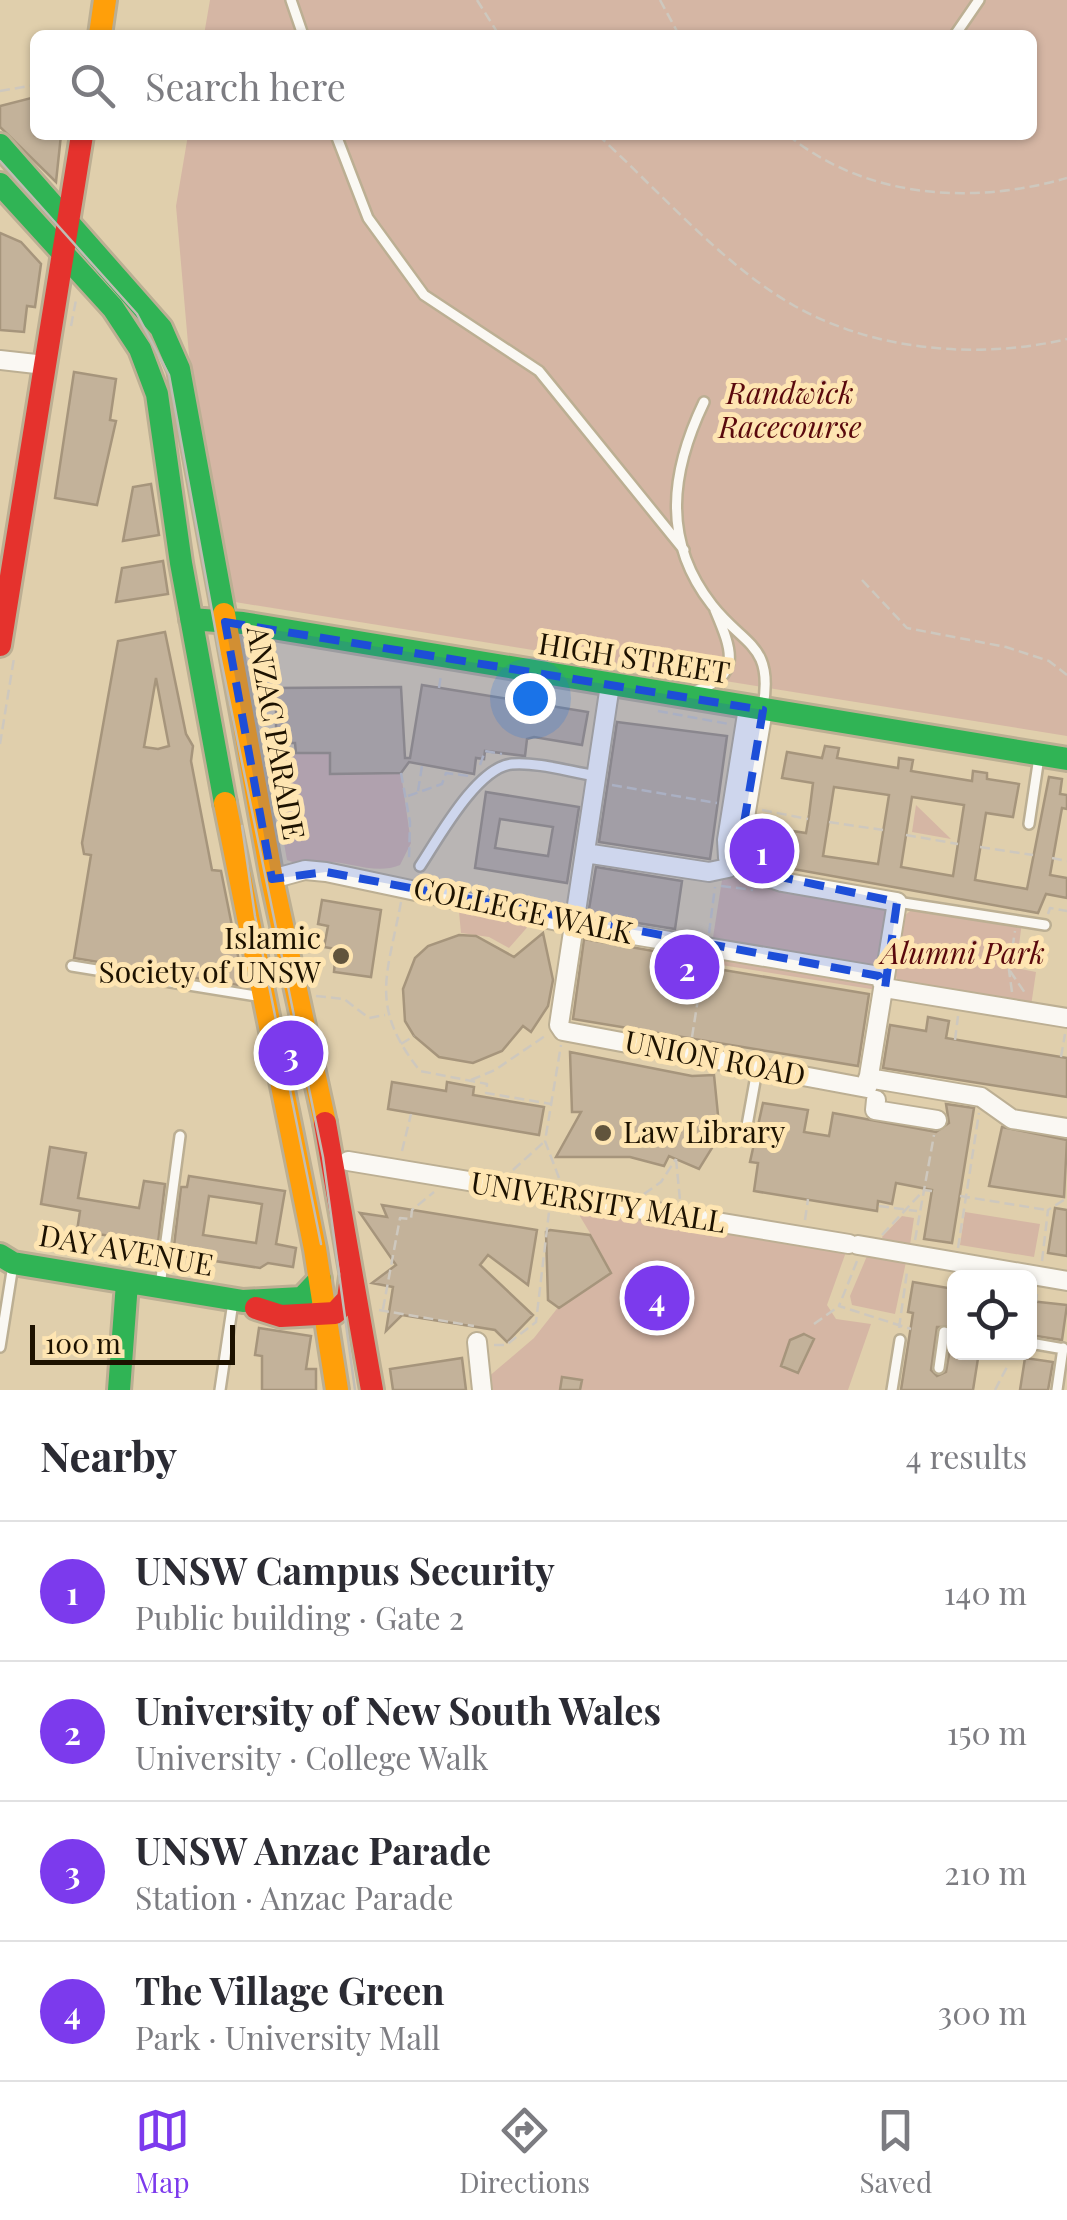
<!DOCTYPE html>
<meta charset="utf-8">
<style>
:root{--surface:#fff;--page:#f7f7f7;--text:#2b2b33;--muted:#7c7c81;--line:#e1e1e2;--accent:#7c3aed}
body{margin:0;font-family:"Playfair Display",serif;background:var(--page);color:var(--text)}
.controls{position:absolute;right:30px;bottom:30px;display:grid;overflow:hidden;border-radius:15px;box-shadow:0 2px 8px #0004}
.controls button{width:90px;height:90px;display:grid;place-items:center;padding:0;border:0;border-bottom:2px solid var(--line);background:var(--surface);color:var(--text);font:50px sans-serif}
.scale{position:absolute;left:30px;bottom:25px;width:205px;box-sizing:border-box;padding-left:10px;border:5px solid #1d1200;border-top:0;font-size:28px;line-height:35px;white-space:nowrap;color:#1d1200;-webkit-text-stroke:8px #fee5b2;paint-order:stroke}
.you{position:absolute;left:530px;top:698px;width:35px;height:35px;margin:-25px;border:8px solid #fff;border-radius:50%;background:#1a73e8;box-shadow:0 0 0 15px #1a73e833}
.badge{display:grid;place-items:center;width:65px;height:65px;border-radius:50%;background:var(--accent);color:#fff;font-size:32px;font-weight:700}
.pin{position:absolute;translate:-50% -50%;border:5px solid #fff;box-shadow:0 2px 10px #0006}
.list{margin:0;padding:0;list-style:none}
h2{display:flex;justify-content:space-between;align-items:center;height:130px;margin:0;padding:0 40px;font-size:42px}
h2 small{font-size:32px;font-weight:400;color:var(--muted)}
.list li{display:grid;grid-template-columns:65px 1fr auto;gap:30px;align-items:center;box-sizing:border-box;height:140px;padding:0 40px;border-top:2px solid var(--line)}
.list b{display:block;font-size:38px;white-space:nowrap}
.list p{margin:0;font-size:32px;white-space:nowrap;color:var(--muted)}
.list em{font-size:32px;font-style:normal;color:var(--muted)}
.icon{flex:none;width:55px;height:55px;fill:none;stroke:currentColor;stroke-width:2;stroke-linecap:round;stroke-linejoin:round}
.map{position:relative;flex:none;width:1067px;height:1390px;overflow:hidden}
.search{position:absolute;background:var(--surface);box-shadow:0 2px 8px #0004;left:30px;right:30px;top:30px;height:110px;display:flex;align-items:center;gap:25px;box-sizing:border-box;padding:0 35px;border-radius:15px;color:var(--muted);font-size:38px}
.sheet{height:690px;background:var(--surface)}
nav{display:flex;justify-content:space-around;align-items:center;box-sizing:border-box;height:140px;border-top:2px solid var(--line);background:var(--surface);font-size:28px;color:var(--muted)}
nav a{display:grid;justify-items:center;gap:5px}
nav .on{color:var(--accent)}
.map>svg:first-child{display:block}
.green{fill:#d5b6a4}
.building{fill:#c3b29a;stroke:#a6957c;stroke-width:2.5;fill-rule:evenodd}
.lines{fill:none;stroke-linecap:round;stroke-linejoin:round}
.lane-casing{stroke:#bcaf93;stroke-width:14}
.street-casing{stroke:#bcaf93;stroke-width:22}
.fast-casing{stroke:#bcaf93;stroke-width:28}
.slow-casing{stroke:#bcaf93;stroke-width:28}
.jam-casing{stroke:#bcaf93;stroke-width:28}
.path{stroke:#cec8be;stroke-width:2.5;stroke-dasharray:10 5;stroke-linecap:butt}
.lane{stroke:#faf8f3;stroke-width:9}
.street{stroke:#faf8f3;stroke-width:18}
.fast{stroke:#30b455;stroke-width:22}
.slow{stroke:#ff9f0a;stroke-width:22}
.jam{stroke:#e5322d;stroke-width:22}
.tram{stroke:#c1bdb4;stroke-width:2.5}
.marked{fill:#1d4ed8;fill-opacity:0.2;stroke:#1d4ed8;stroke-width:8;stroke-dasharray:20 12;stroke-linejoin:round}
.poi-dot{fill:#61543c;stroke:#fee5b2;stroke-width:4}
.labels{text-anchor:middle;stroke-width:10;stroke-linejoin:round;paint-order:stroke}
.park-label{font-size:30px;font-style:italic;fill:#5a090d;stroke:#fee5b2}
.street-label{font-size:30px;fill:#1d1200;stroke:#fee5b2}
.poi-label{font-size:30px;fill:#1d1200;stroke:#fee5b2;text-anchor:end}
</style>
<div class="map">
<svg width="1067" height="1390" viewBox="0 0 1067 1390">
<rect width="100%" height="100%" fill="#e0cfac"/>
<path class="green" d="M210,0h857v736l-832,-134 -46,-247 -13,-149 12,-71h844v-100h-828z
M330,753v21l71,-1 10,70 -11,22c-31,13 -64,-13 -96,1l-17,-6 -19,-106z
M916,805l35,34 -39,-7z
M745,876l138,29 4,6 -10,79 -168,-27 13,-83z
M916,906l106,16 -6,46 20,4 -5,34 -134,-26 -2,-8 8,-55z
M459,912l72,11 -22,25 -20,-11 -28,-4z
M575,1208l271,44 -19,53 9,14 35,5 -23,66h-360l-1,-12 47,-40 29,-37 4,3 10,-10 16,-56z
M965,1212l75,12 -6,33 -74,-12z
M902,1216l12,2 -4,27 -26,-4 -2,-4z
M867,1256l39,6 -11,52 -43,-9 -2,-9z"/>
<path class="building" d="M35,97v38h26l-5,47 -56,-55v-21z
M0,233l21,9 20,22 -6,43 -8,-1 -3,26 -24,-2z
M74,372l42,7 -6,41 6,1 -19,84 -42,-7z
M151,484l8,51 -36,6 10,-54z
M163,561l5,33 -52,8 6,-34z
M165,632l21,102 7,12 -2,15 21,109 9,1 23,115 -170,-28 17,-103 -7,-1 -2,-11 36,-202zM156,678l13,68 -11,3 -14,-2z
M422,685l166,27 -6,33 -48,-8 -7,2 -2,17 -40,-5 -1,8 -8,-1 -2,16 -65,-12 -8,11 -71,1v-21h-34l-1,-10h-19v-55l125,-1 4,71h5z
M617,722l110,14 -17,123 -111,-17z
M825,746l14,2 -2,10 61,10 1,-10 14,2 -2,11 61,10 1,-10 14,2v6l32,5 -6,33 -27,-4 -11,67 52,9 22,-112 13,2 -2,15 7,1v14l-5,-1 -12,67 17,3v20l-21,-4 -8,19 -267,-48 1,-6 -10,-1 2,-16 19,4 3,-16 20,3 3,-18 4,-32 -31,-5 5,-26 35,6zM834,787l55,8 -11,69 -55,-8zM912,797l52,8 -11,71 -52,-9z
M486,792l93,15 -12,76 -92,-15zM500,819l53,8 -5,29 -53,-8z
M596,867l86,14 -7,48 -87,-14z
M322,900l59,10 -10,67 -37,-5 2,-23 -12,-2 4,-21 -10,-2z
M543,933l10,47 -5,26 -17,26 -8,-6 -21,25 -29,12 -34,-6 -25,-21 -9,-15 -2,-32 12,-31 13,-12 31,-11 17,1 38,21z
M584,939l116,20 -1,7 170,28 -11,72 -285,-47z
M928,1017l21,4 -3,17 121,20v39l-184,-29 7,-43 36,6z
M570,1052l122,24 22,-1 6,60 -21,34 -30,-13 -5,10 -34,-9h-74l25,-45h-9z
M392,1082l54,9 1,-9 27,5 -1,8 71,12 -5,28 -151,-26z
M763,1103l45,7 -4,22 25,4 4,-23 103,19 13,-9 -3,-19 28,4 -22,135 -28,-4 8,-49 -36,-7 -4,21 -14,-3 -1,10 -123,-20 4,-28 -8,-1z
M1002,1127l65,13 -3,57 -75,-11z
M50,1147l36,6 -8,45 61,10 5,-27 21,3 -7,59 -81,-12 3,-20 -39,-7z
M189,1176l96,15 -9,53 20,4 -3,19 -25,-4 -8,5 -84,-13 2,-9h-4l7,-59h6zM209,1196l53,8 -6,39 -53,-8z
M382,1205l155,25 -9,55 -40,-30 -8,10 53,50 -26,27 -12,-12 -93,-15 -16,16 7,-44 -21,-4 24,-18 -36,-52 27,4z
M1055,1208l12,2v46l-19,-3z
M550,1230l40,5 21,38 -52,35 -11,-8 -2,-68z
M913,1282l41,7v38h-17l-6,43 6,6 9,-4 5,-29 3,9h25l-6,38h-72l12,-77 -5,-1z
M1030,1301l37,4 -5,35 -32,-5z
M259,1328l52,8 -5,33h10v21h-54v-34l-7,-1z
M804,1334l10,5 -16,34 -17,-7 9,-26z
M462,1358l4,32h-73l-3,-21z
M1025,1358l28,4 -5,28h-28z
M562,1377l20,3 -2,10h-20z"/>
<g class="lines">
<defs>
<path id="lane" d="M291,0l12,35
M955,35l24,-35
M336,135l32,83 56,77 115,76 145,179
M704,402c-33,69 -43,138 8,203 32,41 62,39 51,102
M694,691c50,-14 37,-43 21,-81
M1029,824l10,-67
M420,866c18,-27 57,-99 92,-102 27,-2 58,8 85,12
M897,902l148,23
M72,966l190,31
M746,1131l11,-61
M160,1286l20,-150
M1030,1343l34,6
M0,1347l13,-82
M1010,1352h10
M939,1368l5,-36 10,4
M220,1390l13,-88
M892,1390l8,-50
M1057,1390l6,-42"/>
<path id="street" d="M0,360l45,5
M610,685l-51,340 4,6 304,57 30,-186 -115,-20 -39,-13
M585,853l124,19 19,-4
M728,858l-1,-18 21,-132
M743,858l-2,-17 22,-131
M272,879l33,-9 21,2 260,55 293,49 6,12
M885,988l182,30
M868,1078l113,19 31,22 55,9
M876,1100l-1,10 62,10
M348,1161l501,83
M858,1245l209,36
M477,1342l5,48"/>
<path id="fast" d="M0,145l161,183 18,41 45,245
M0,184l113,124 27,41 17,45 24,169 44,240
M191,619l52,4 824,136
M0,1255l13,8 230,38 59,-3 18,-19
M119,1390l8,-107"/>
<path id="slow" d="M100,35l5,-35
M224,614l48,265 53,244
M225,803l90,446 22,141"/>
<path id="jam" d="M0,645l82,-510
M325,1123l47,267
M256,1308l25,8 54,-3 13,-14 3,-22"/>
</defs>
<use href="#lane" class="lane-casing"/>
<use href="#street" class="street-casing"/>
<use href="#fast" class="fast-casing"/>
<use href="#slow" class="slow-casing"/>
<use href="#jam" class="jam-casing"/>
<path class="path" d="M477,0l22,35
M660,0l19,35
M0,91l35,-6
M598,135c60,55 125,130 195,170 80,46 185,55 274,34
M788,135c78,64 185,70 279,43
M71,326l5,-26
M862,580l45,48 99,19 43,14 18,14
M439,688l2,-13
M658,711l71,13
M0,744l14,-86
M480,765l5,-14 17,3
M401,773l9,49 -1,37
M612,785l105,18
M418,791l4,-25
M408,796l34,-12 4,-11 23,3
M762,810l46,9
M829,822l54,8
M906,835l52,9
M980,847l53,8
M1052,858l15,3
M721,886l32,4
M401,902c-14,75 -32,104 19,169l67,13 -1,9 65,11
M1048,914l2,-6 17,3
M709,933l6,-46
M1010,971l15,22
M1012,992l-3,-22 6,-39
M316,996l28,3 25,19 16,-3
M692,1037l12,-76
M955,1040l3,-24
M401,1044l13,-8
M1061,1057l4,-23
M471,1080l24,-10 50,-34
M402,1151l9,-37
M676,1159l4,41
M513,1170l31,-28
M559,1178l-14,-37 16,-96
M644,1194l17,-12 15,-23
M960,1196l87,14
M879,1206l38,5
M805,1220l3,-21
M882,1235l42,-45 8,1
M915,1240l19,-105
M958,1248l21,-135
M857,1261l-18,45 72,23
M1042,1261l6,-51 19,-12
M952,1288l2,-12
M1036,1302l1,-8
M383,1309l17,-91 11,1 1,-9 22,-18
M379,1310l95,16
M814,1324l24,-17
M899,1328l8,-56
M494,1345h12l30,-23 13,-110
M995,1390l13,-25"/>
<use href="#lane" class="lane"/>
<use href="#street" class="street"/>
<use href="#fast" class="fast"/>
<use href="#slow" class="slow"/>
<use href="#jam" class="jam"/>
<path class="tram" d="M0,161l137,153 32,61 51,280 103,502 32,233
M242,826l13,90 66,328"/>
</g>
<path class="marked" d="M225,622l538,88 -22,131 3,28 153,33 -12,86 -6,-12 -553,-104 -54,7z"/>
<g class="poi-dot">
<circle cx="341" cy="956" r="10"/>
<circle cx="603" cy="1133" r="10"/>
</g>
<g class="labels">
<g class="park-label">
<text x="790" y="404">Randwick<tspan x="790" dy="34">Racecourse</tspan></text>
<text x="963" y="964">Alumni Park</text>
</g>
<g class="street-label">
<text transform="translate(634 659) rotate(9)" y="10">HIGH STREET</text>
<text transform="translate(275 733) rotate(80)" y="10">ANZAC PARADE</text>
<text transform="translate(523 911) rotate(12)" y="10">COLLEGE WALK</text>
<text transform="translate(715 1059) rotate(11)" y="10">UNION ROAD</text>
<text transform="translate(598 1203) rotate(9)" y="10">UNIVERSITY MALL</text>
<text transform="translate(126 1251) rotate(10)" y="10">DAY AVENUE</text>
</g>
<g class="poi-label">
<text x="321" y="949">Islamic<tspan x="321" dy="34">Society of UNSW</tspan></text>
<text x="623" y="1143" text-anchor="start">Law Library</text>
</g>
</g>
</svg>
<div class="controls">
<button><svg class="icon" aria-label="locate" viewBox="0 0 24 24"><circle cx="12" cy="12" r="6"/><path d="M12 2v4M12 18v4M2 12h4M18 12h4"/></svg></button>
</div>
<div class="scale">100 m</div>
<div class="you"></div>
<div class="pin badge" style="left:762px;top:851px">1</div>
<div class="pin badge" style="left:687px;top:967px">2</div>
<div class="pin badge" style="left:291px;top:1053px">3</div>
<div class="pin badge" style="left:657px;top:1298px">4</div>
<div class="search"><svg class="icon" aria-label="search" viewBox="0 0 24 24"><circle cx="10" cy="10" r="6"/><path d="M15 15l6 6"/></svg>Search here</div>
</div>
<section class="sheet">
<h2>Nearby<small>4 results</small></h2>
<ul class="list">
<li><span class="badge">1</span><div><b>UNSW Campus Security</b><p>Public building · Gate 2</p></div><em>140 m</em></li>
<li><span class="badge">2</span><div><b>University of New South Wales</b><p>University · College Walk</p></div><em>150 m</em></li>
<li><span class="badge">3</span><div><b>UNSW Anzac Parade</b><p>Station · Anzac Parade</p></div><em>210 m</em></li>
<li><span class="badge">4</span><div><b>The Village Green</b><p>Park · University Mall</p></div><em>300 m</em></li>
</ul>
</section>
<nav>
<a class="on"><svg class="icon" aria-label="map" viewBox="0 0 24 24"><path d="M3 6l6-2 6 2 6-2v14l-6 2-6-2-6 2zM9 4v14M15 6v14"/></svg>Map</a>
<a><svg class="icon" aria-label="directions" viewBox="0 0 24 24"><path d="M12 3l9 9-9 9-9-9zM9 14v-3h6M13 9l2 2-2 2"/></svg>Directions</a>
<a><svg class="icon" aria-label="saved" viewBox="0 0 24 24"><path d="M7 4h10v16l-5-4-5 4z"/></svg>Saved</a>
</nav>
